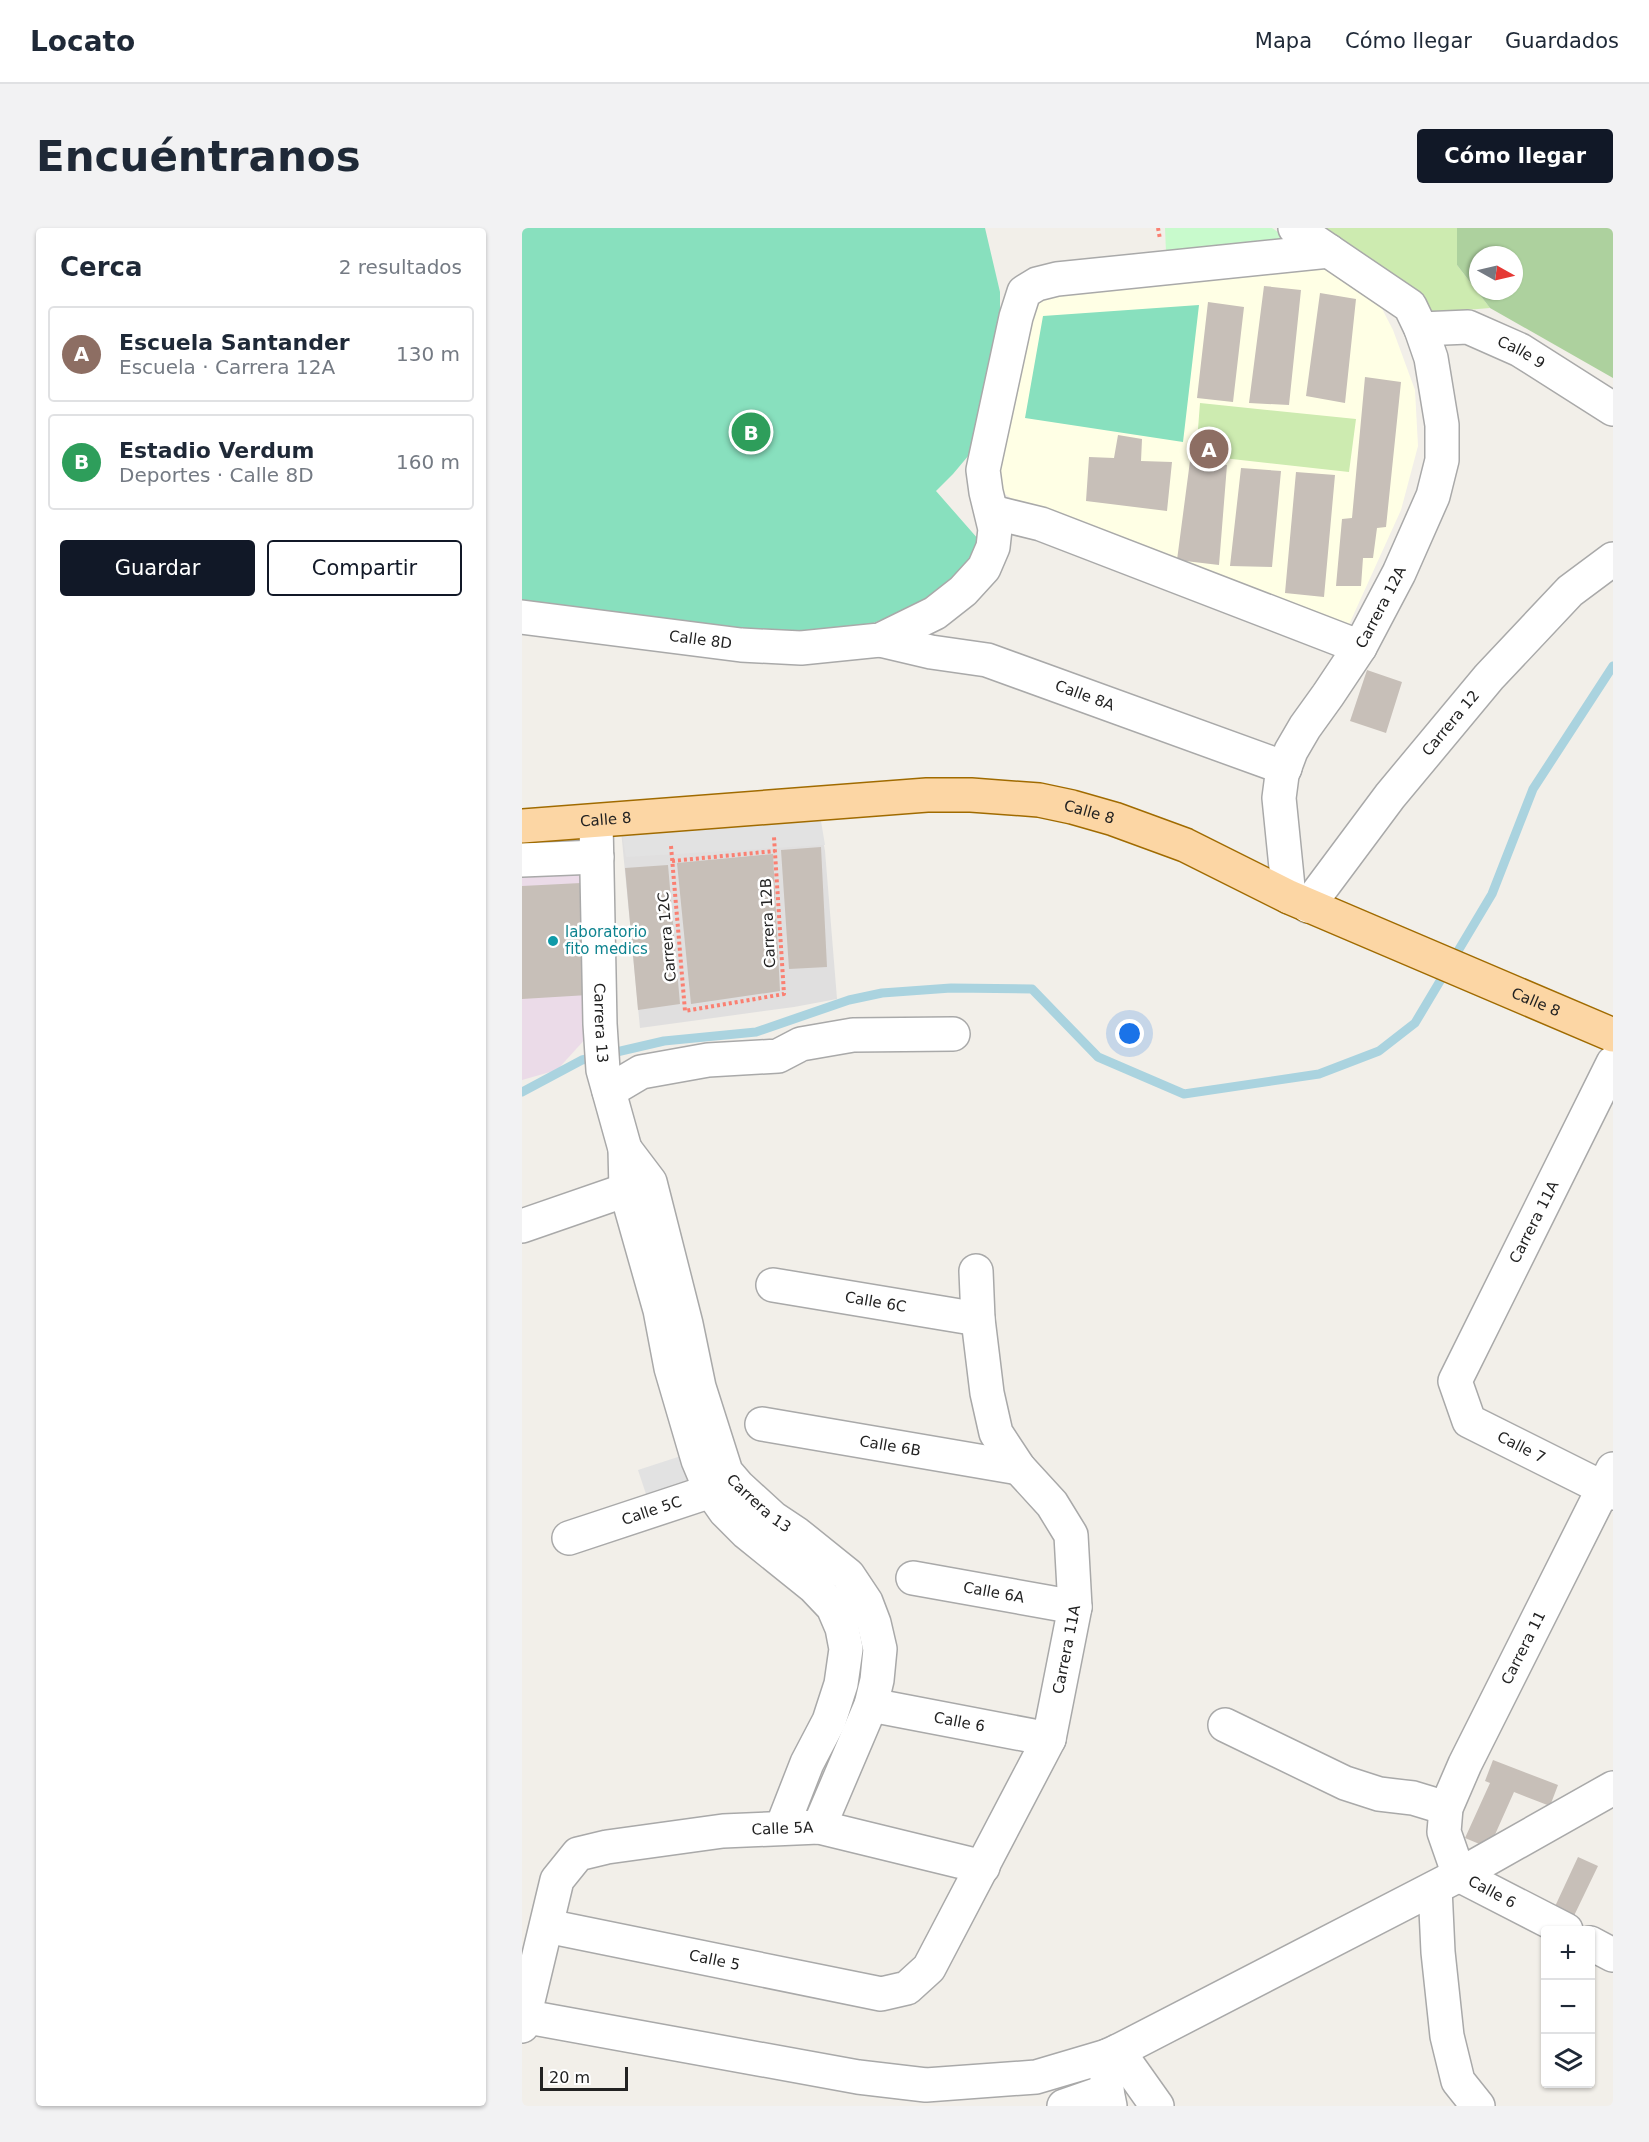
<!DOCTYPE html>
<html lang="es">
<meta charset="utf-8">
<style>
:root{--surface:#fff;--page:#f2f2f3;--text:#1f2937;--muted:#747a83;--line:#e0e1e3;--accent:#111827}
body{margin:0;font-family:"DejaVu Sans",sans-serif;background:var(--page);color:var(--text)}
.controls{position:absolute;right:18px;bottom:18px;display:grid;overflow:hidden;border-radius:6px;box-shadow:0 2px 4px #0004}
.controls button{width:54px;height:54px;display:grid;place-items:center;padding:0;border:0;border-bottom:2px solid var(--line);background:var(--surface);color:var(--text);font:30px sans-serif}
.compass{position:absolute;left:947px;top:18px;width:54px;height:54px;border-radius:50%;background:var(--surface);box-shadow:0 2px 4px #0004;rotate:98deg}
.scale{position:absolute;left:18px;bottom:15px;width:88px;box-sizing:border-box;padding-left:6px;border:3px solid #222;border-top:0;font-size:16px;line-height:21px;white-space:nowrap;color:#222;-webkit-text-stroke:4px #fff;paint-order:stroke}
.you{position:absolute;left:608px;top:806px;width:21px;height:21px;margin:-15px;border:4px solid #fff;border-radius:50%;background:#1a73e8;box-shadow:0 0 0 9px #1a73e833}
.badge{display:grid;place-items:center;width:39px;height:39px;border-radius:50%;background:var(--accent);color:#fff;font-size:20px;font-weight:700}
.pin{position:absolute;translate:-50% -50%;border:3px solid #fff;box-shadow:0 2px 6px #0006}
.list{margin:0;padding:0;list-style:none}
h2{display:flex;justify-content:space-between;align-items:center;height:78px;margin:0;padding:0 24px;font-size:26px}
h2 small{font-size:20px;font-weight:400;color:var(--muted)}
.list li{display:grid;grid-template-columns:39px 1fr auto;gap:18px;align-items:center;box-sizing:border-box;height:96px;margin:0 12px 12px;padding:0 12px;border:2px solid var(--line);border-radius:6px}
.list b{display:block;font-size:22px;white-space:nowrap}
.list p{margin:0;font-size:20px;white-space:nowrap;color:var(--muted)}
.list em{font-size:20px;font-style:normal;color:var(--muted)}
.actions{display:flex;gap:12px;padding:18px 24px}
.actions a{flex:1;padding:14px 0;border:2px solid var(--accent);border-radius:6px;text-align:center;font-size:21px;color:var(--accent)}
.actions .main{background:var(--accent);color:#fff}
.icon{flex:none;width:33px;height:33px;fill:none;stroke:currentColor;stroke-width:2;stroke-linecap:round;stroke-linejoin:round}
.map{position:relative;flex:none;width:1091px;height:1878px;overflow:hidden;border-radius:6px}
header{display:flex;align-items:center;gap:36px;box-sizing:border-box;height:84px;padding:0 30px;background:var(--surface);border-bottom:2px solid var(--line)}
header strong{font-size:28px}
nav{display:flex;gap:33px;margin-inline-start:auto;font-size:21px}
.intro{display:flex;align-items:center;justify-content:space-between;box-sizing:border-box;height:144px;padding:0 36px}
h1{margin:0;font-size:42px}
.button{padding:15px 27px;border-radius:6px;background:var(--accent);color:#fff;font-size:21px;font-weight:700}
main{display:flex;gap:36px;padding:0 36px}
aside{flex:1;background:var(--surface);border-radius:6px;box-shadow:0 2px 4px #0004}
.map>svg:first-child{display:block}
.residential{fill:#e0dfdf}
.industrial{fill:#ebdbe8}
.education{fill:#ffffe5}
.grass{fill:#cdebb0}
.forest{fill:#add19e;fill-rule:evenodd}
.park{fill:#c8facc}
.pitch{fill:#88e0be}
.parking{fill:#e2e2e2}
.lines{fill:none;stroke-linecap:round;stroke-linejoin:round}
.stream{stroke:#aad3df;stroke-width:9}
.building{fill:#c7bfb8}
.minor-casing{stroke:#a9a9a9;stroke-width:36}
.major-casing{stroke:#a06b00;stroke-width:36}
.path{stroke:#fa8072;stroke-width:4;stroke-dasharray:3 3;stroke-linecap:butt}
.minor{stroke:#fff;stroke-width:33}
.major{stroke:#fcd6a4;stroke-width:33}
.culture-dot{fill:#0f9aa8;stroke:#fff;stroke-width:2}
.labels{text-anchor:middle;stroke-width:5;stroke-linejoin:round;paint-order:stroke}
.street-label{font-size:15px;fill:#222;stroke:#fff}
.culture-label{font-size:15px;fill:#0d838f;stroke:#fff;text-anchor:start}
</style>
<header>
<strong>Locato</strong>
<nav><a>Mapa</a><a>Cómo llegar</a><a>Guardados</a></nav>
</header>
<div class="intro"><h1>Encuéntranos</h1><a class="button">Cómo llegar</a></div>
<main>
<aside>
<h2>Cerca<small>2 resultados</small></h2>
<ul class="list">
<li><span class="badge" style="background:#8d6e63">A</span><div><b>Escuela Santander</b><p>Escuela · Carrera 12A</p></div><em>130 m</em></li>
<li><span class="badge" style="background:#2e9e5b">B</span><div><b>Estadio Verdum</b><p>Deportes · Calle 8D</p></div><em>160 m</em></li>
</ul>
<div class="actions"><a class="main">Guardar</a><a>Compartir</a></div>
</aside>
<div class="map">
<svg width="1091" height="1878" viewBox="0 0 1091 1878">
<rect width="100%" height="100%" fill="#f2efe9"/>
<path class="residential" d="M296,585l7,38 12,148 -43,8 -154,21 -19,-198z"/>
<path class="industrial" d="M58,597l17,201 -40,44 -35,10v-250z"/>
<path class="education" d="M801,38l54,33 16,31 22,60 3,56 -17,64 -54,119 -314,-116 -34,-23 3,-38 30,-141 11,-16z"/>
<path class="grass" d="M802,0h133v37l33,43 -60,5z
M678,175l156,16 -7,53 -153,-17z"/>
<path class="forest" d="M935,0h156v150l-123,-70 -33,-43zM956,27h36v36h-36z"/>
<path class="park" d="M643,0h107l16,11 -122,13z"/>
<path class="pitch" d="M0,0h463l15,64v40l-26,117 -21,25 -17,17 50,57 -22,23 -31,24 -31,16 -38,16 -67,12 -275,-38z
M677,77l-16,137 -158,-24 18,-102z"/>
<path class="parking" d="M298,587l5,30 -199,12 -4,-24z
M162,1227l12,30 -48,15 -10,-30z"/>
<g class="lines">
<path class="stream" d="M0,864l60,-32 82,-19 92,-9 93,-32 33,-7 69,-5 81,1 66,68 86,37 135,-20 60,-23 36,-28 77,-129 41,-105 80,-123"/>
</g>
<path class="building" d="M742,58l37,4 -12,115 -40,-2z
M798,65l36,6 -11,104 -39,-7z
M686,74l36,5 -11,95 -36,-4z
M843,149l36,5 -15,145 -9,1 -4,30h-10l-2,28h-25l6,-67 10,-1z
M596,207l24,4 -1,22 31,1 -5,49 -81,-10 3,-44 25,1z
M668,233l37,4 -8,100 -42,-5z
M719,240l40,3 -9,96 -42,-1z
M774,244l39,3 -11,122 -39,-4z
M845,442l35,12 -16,51 -36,-12z
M299,619l6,120 -38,2 -8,-119z
M251,626l7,137 -89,13 -14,-141z
M146,637l12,139 -42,6 -13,-142z
M59,655l7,112 -66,4v-113z
M971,1532l65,25 -8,21 -36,-14 -25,56 -24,-10 25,-55 -5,-2z
M1056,1629l20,9 -28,58 -19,-9z"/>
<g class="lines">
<defs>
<g id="minor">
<path id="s1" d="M899,101l47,-2 52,23 93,59"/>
<path d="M470,284l49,12 319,123"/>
<path id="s2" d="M0,389l219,28 60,3 79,-8 55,-27 28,-22 21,-23 9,-21 2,-18 -9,-37 -3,-22 33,-153 8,-25 13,-8 20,-5 272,-28"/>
<path id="s3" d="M358,412l51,12 56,8 298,108"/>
<path id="s4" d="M74,594l4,202 3,46 22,79 1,41 34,120 11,58 27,92 13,31 14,20 22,22 67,54 19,20 9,21 4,21 -5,35 -12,37 -22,42 -25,64"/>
<path d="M0,632l75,-3"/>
<path id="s5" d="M767,669l-10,-99 3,-23 9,-24 14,-24 23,-32 32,-48 39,-74 34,-77 9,-36v-35l-11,-67 -10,-29 -11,-23 -115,-78"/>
<path id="s6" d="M786,678l82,-110 99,-119 81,-86 43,-32"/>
<path id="s7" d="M1091,835l-158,318 14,40 144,72"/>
<path d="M87,863l32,-19 67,-12 70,-4 23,-12 52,-9 100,-1"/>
<path id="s8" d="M103,921l25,33 36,142 13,63 27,85 12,14 35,32 24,16 51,41 18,27 8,21 6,26 -3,31 -6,25 -52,122"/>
<path d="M0,998l104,-36"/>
<path id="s9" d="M251,1057l205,34"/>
<path id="s10" d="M240,1196l257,44"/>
<path id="s11" d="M47,1310l142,-47 18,-9"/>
<path id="s12" d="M391,1350l162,29"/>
<path id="s13" d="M349,1477l178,34"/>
<path d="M703,1497l120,58 34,11 34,4 33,10"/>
<path d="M913,1660l3,64 9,84 11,45 20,25"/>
<path id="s14" d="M25,1698l334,68 26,-6 22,-20 120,-229 26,-132 -4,-72 -19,-31 -33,-36 -23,-35 -9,-40 -9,-74 -2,-48"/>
<path id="s15" d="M1044,1702l-107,-55 -15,-43 2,-24 19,-44 148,-295"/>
<path d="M1068,1715l23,12"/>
<path d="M0,1788l336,61 68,8 110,-8 71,-21 11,-5 341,-176 154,-87"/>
<path id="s16" d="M0,1798l35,-146 21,-26 29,-7 116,-16 96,-4 164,40"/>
<path d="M596,1823l39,55"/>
<path d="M585,1828v35l3,15"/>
<path d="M542,1878l43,-15"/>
</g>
<g id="major">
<path id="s17" d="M0,598l405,-31h44l68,5 33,7 42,12 71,26 104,52 324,138"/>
</g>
</defs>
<use href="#minor" class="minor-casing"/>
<use href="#major" class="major-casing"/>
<path class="path" d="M636,0l2,11
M149,618l14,165 99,-17 -10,-157
M150,633l103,-10"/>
<use href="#minor" class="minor"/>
<use href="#major" class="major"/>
</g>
<circle class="culture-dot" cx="31" cy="713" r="6"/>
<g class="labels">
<g class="street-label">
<text dy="5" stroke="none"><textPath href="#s1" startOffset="106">Calle 9</textPath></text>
<text dy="5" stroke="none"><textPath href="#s5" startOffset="318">Carrera 12A</textPath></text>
<text dy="5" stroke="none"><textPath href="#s2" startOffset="180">Calle 8D</textPath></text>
<text dy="5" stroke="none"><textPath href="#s3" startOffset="213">Calle 8A</textPath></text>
<text dy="5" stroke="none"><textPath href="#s6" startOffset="232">Carrera 12</textPath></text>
<text dy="5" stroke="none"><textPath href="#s17" startOffset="570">Calle 8</textPath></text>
<text dy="5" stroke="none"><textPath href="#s17" startOffset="84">Calle 8</textPath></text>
<text transform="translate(246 695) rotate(-93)" y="5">Carrera 12B</text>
<text transform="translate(145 709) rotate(-95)" y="5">Carrera 12C</text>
<text dy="5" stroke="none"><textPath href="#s17" startOffset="1056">Calle 8</textPath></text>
<text dy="5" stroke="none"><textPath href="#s4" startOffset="201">Carrera 13</textPath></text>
<text transform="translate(1012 994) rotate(-63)" y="5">Carrera 11A</text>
<text dy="5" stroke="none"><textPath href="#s9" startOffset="104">Calle 6C</textPath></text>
<text dy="5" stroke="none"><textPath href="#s10" startOffset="130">Calle 6B</textPath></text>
<text dy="5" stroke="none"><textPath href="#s7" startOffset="456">Calle 7</textPath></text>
<text dy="5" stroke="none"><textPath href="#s8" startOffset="387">Carrera 13</textPath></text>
<text dy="5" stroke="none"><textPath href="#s11" startOffset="87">Calle 5C</textPath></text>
<text dy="5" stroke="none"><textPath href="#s12" startOffset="82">Calle 6A</textPath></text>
<text dy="5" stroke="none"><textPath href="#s15" startOffset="368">Carrera 11</textPath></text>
<text dy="5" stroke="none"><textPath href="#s14" startOffset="747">Carrera 11A</textPath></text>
<text dy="5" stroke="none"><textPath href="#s13" startOffset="90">Calle 6</textPath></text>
<text dy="5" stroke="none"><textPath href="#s16" startOffset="390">Calle 5A</textPath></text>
<text transform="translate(970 1664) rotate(28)" y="5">Calle 6</text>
<text dy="5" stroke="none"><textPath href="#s14" startOffset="171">Calle 5</textPath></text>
</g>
<g class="culture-label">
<text x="43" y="709">laboratorio<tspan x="43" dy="17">fito medics</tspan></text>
</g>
</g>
</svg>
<div class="controls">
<button>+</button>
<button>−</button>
<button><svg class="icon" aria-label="layers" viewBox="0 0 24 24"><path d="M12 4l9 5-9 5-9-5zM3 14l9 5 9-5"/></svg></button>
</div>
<svg class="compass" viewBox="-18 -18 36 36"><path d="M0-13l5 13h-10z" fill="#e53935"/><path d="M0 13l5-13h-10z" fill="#747a83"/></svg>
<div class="scale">20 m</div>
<div class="you"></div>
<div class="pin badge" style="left:687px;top:221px;background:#8d6e63">A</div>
<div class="pin badge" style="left:229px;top:204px;background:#2e9e5b">B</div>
</div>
</main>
